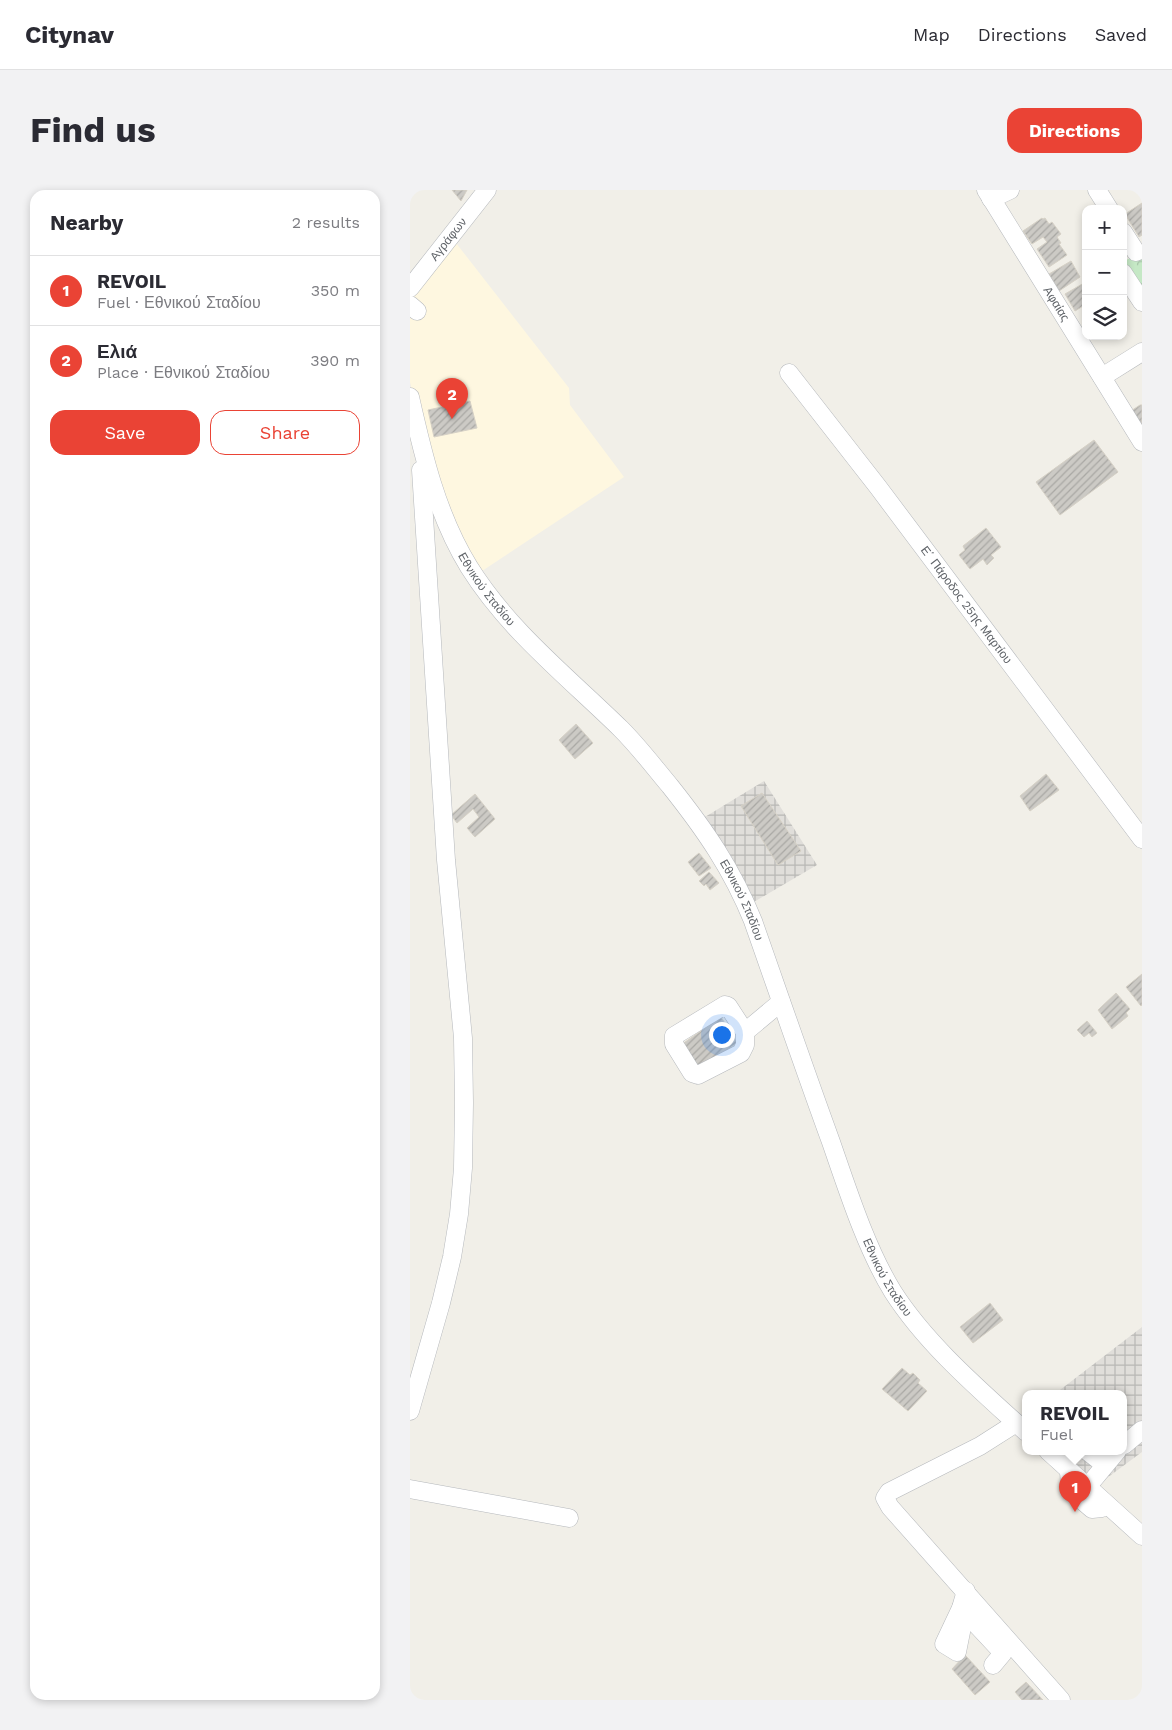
<!DOCTYPE html>
<meta charset="utf-8">
<style>
:root{--surface:#fff;--page:#f2f2f3;--text:#2b2b33;--muted:#7c7c81;--line:#e1e1e2;--accent:#ea4335}
body{margin:0;font-family:"Work Sans",sans-serif;background:var(--page);color:var(--text)}
.controls{position:absolute;right:15px;top:15px;display:grid;overflow:hidden;border-radius:10px;box-shadow:0 2px 8px #0003}
.controls button{width:45px;height:45px;display:grid;place-items:center;padding:0;border:0;border-bottom:1px solid var(--line);background:var(--surface);color:var(--text);font:25px sans-serif}
.you{position:absolute;left:311px;top:844px;width:18px;height:18px;margin:-12px;border:4px solid #fff;border-radius:50%;background:#1a73e8;box-shadow:0 0 0 8px #1a73e833}
.badge{display:grid;place-items:center;width:32px;height:32px;border-radius:50%;background:var(--accent);color:#fff;font-size:16px;font-weight:700}
.pin{position:absolute;translate:-50% -41px;filter:drop-shadow(0 1px 2px #0008)}
.pin::after{content:'';position:absolute;top:26px;width:18px;height:15px;background:inherit;clip-path:polygon(0 0,100% 0,50% 100%)}
.popup{position:absolute;left:612px;top:1200px;width:105px;height:65px;box-sizing:border-box;display:grid;place-content:center;border-radius:10px;background:var(--surface);filter:drop-shadow(0 1px 4px #0005);font-size:16px;white-space:nowrap;color:var(--muted)}
.popup b{font-size:19px;color:var(--text)}
.popup::after{content:'';position:absolute;left:50%;top:100%;margin-left:-10px;border:10px solid transparent;border-top-color:var(--surface)}
.list{margin:0;padding:0;list-style:none}
h2{display:flex;justify-content:space-between;align-items:center;height:65px;margin:0;padding:0 20px;font-size:21px}
h2 small{font-size:16px;font-weight:400;color:var(--muted)}
.list li{display:grid;grid-template-columns:32px 1fr auto;gap:15px;align-items:center;box-sizing:border-box;height:70px;padding:0 20px;border-top:1px solid var(--line)}
.list b{display:block;font-size:19px;white-space:nowrap}
.list p{margin:0;font-size:16px;white-space:nowrap;color:var(--muted)}
.list em{font-size:16px;font-style:normal;color:var(--muted)}
.actions{display:flex;gap:10px;padding:15px 20px}
.actions a{flex:1;padding:11px 0;border:1px solid var(--accent);border-radius:15px;text-align:center;font-size:18px;color:var(--accent)}
.actions .main{background:var(--accent);color:#fff}
.icon{flex:none;width:28px;height:28px;fill:none;stroke:currentColor;stroke-width:2;stroke-linecap:round;stroke-linejoin:round}
.map{position:relative;flex:none;width:732px;height:1510px;overflow:hidden;border-radius:15px}
header{display:flex;align-items:center;gap:30px;box-sizing:border-box;height:70px;padding:0 25px;background:var(--surface);border-bottom:1px solid var(--line)}
header strong{font-size:24px}
nav{display:flex;gap:28px;margin-inline-start:auto;font-size:18px}
.intro{display:flex;align-items:center;justify-content:space-between;box-sizing:border-box;height:120px;padding:0 30px}
h1{margin:0;font-size:35px}
.button{padding:12px 22px;border-radius:15px;background:var(--accent);color:#fff;font-size:18px;font-weight:700}
main{display:flex;gap:30px;padding:0 30px}
aside{flex:1;background:var(--surface);border-radius:15px;box-shadow:0 2px 8px #0003}
.map>svg:first-child{display:block}
.commercial{fill:#fef7e0}
.industrial{fill:url(#industrial-grid)}
.park{fill:url(#park-crowns)}
.building{fill:url(#building-hatch);stroke:#d6d1c6}
.lines{fill:none;stroke-linecap:round;stroke-linejoin:round}
.minor-casing{stroke:#b5b8bc;stroke-width:19}
.minor{stroke:#fff;stroke-width:18}
.labels{text-anchor:middle;stroke-width:4.5;stroke-linejoin:round;paint-order:stroke}
.street-label{font-size:12px;fill:#5f6368;stroke:#fff}
</style>
<header>
<strong>Citynav</strong>
<nav><a>Map</a><a>Directions</a><a>Saved</a></nav>
</header>
<div class="intro"><h1>Find us</h1><a class="button">Directions</a></div>
<main>
<aside>
<h2>Nearby<small>2 results</small></h2>
<ul class="list">
<li><span class="badge">1</span><div><b>REVOIL</b><p>Fuel · Εθνικού Σταδίου</p></div><em>350 m</em></li>
<li><span class="badge">2</span><div><b>Ελιά</b><p>Place · Εθνικού Σταδίου</p></div><em>390 m</em></li>
</ul>
<div class="actions"><a class="main">Save</a><a>Share</a></div>
</aside>
<div class="map">
<svg width="732" height="1510" viewBox="0 0 732 1510">
<defs>
<pattern id="industrial-grid" width="8" height="8" patternUnits="userSpaceOnUse" patternTransform="scale(1.25)"><rect width="8" height="8" fill="#e0deda"/><path d="M0 4h8M4 0v8" fill="none" stroke="#b9b8b5"/></pattern>
<pattern id="park-crowns" width="20" height="18" patternUnits="userSpaceOnUse" patternTransform="scale(1.25)"><rect width="20" height="18" fill="#c5e8c5"/><path d="M2 6a3 3 0 1 1 6 0M12 15a3 3 0 1 1 6 0" fill="none" stroke="#a3c0a4"/></pattern>
<pattern id="building-hatch" width="6" height="6" patternUnits="userSpaceOnUse" patternTransform="scale(1.25)"><rect width="6" height="6" fill="#cccac5"/><path d="M-1 1l2-2M0 6l6-6M5 7l2-2" fill="none" stroke="#a9a8a4"/></pattern>
</defs>
<rect width="100%" height="100%" fill="#f1efe8"/>
<path class="commercial" d="M46,53l113,145 1,17 54,72 -145,96 -50,-104 -19,-87v-80z"/>
<path class="industrial" d="M354,591l53,84 -70,41 -47,-86z
M732,1137v125l-50,37 -42,-38h74v-58h-68z"/>
<path class="park" d="M732,61v45l-19,-30v-4z"/>
<path class="building" d="M42,0h15l-6,11z
M732,13v32l-3,2 -14,-23z
M632,28l1,1 2,-1 4,6 3,-2 9,12 -4,3 4,6 -2,1 8,11 -18,12 -12,-18 10,-7 -4,-5 -11,7 -9,-13z
M661,71l9,16 -21,14 -10,-17z
M674,93l2,4v22l-3,-3 -8,5 -10,-17z
M60,211l7,27 -43,9 -6,-27z
M730,215h2v24l-11,-18z
M684,250l24,32 -58,43 -24,-33z
M576,338l15,19 -10,8 3,3 -7,7 -4,-6 -13,10 -11,-14 6,-5 -2,-4z
M166,534l17,19 -18,16 -16,-19z
M636,584l13,16 -29,21 -10,-15z
M352,603l39,58 -23,14 -37,-59z
M65,604l20,25 -20,18 -8,-9 12,-11 -6,-8 -16,14 -6,-8z
M289,663l12,15 -12,8 -11,-14z
M299,682l10,11 -9,7 -4,-6 -2,2 -5,-5z
M732,784v31l-1,1 -15,-19z
M706,803l14,16 -4,4 2,3 -16,13 -14,-19z
M311,827l16,26 -43,29 -16,-25z
M677,831l10,12 -5,4 -3,-4 -5,4 -7,-7z
M580,1113l13,17 -30,23 -13,-16z
M492,1178l8,7 3,-2 7,7 -2,3 9,8 -19,20 -26,-22z
M555,1465l25,27 -15,13 -23,-26z
M616,1492l17,18h-21l-7,-8z"/>
<g class="lines">
<defs>
<g id="minor">
<path id="s1" d="M576,0l156,252"/>
<path d="M687,0l12,19"/>
<path d="M581,9l19,-9"/>
<path d="M713,42l13,20"/>
<path d="M713,83l19,29"/>
<path id="s2" d="M0,98l77,-98"/>
<path d="M0,115l7,6"/>
<path id="s3" d="M379,183l89,114 264,352"/>
<path d="M692,187l40,-25"/>
<path id="s4" d="M0,207c13,58 27,118 59,170 40,64 99,110 152,162 18,18 33,38 49,57 35,44 62,83 83,135 26,74 51,147 78,221 17,49 35,106 62,150 34,53 87,98 133,140"/>
<path d="M335,842l-17,-26 -3,-1 -51,31v8l18,29 6,2 43,-22 4,-8v-13l36,-30"/>
<path d="M0,1221l31,-108 11,-46 7,-43 4,-46 1,-65 -1,-65 -17,-178 -25,-390"/>
<path d="M606,1233l-36,23 -91,46 -4,6 5,9 171,193"/>
<path d="M714,1255l18,-15"/>
<path d="M638,1261l94,85"/>
<path d="M677,1261l18,14"/>
<path d="M659,1280l1,20 22,19 10,-1"/>
<path d="M678,1296l29,-35"/>
<path d="M0,1299l159,29"/>
<path d="M551,1418l42,45 -10,12"/>
<path d="M555,1422l-8,40 -13,-8 17,-36 5,-17"/>
</g>
</defs>
<use href="#minor" class="minor-casing"/>
<use href="#minor" class="minor"/>
</g>
<g class="labels">
<g class="street-label">
<text dy="4" stroke="none"><textPath href="#s2" startOffset="62">Αγράφων</textPath></text>
<text dy="4" stroke="none"><textPath href="#s1" startOffset="134">Αφαίας</textPath></text>
<text dy="4" stroke="none"><textPath href="#s4" startOffset="209">Εθνικού Σταδίου</textPath></text>
<text dy="4" stroke="none"><textPath href="#s3" startOffset="292">Ε΄ Πάροδος 25ης Μαρτίου</textPath></text>
<text dy="4" stroke="none"><textPath href="#s4" startOffset="614">Εθνικού Σταδίου</textPath></text>
<text dy="4" stroke="none"><textPath href="#s4" startOffset="1019">Εθνικού Σταδίου</textPath></text>
</g>
</g>
</svg>
<div class="controls">
<button>+</button>
<button>−</button>
<button><svg class="icon" aria-label="layers" viewBox="0 0 24 24"><path d="M12 4l9 5-9 5-9-5zM3 14l9 5 9-5"/></svg></button>
</div>
<div class="you"></div>
<div class="pin badge" style="left:665px;top:1322px">1</div>
<div class="popup"><b>REVOIL</b>Fuel</div>
<div class="pin badge" style="left:42px;top:229px">2</div>
</div>
</main>
